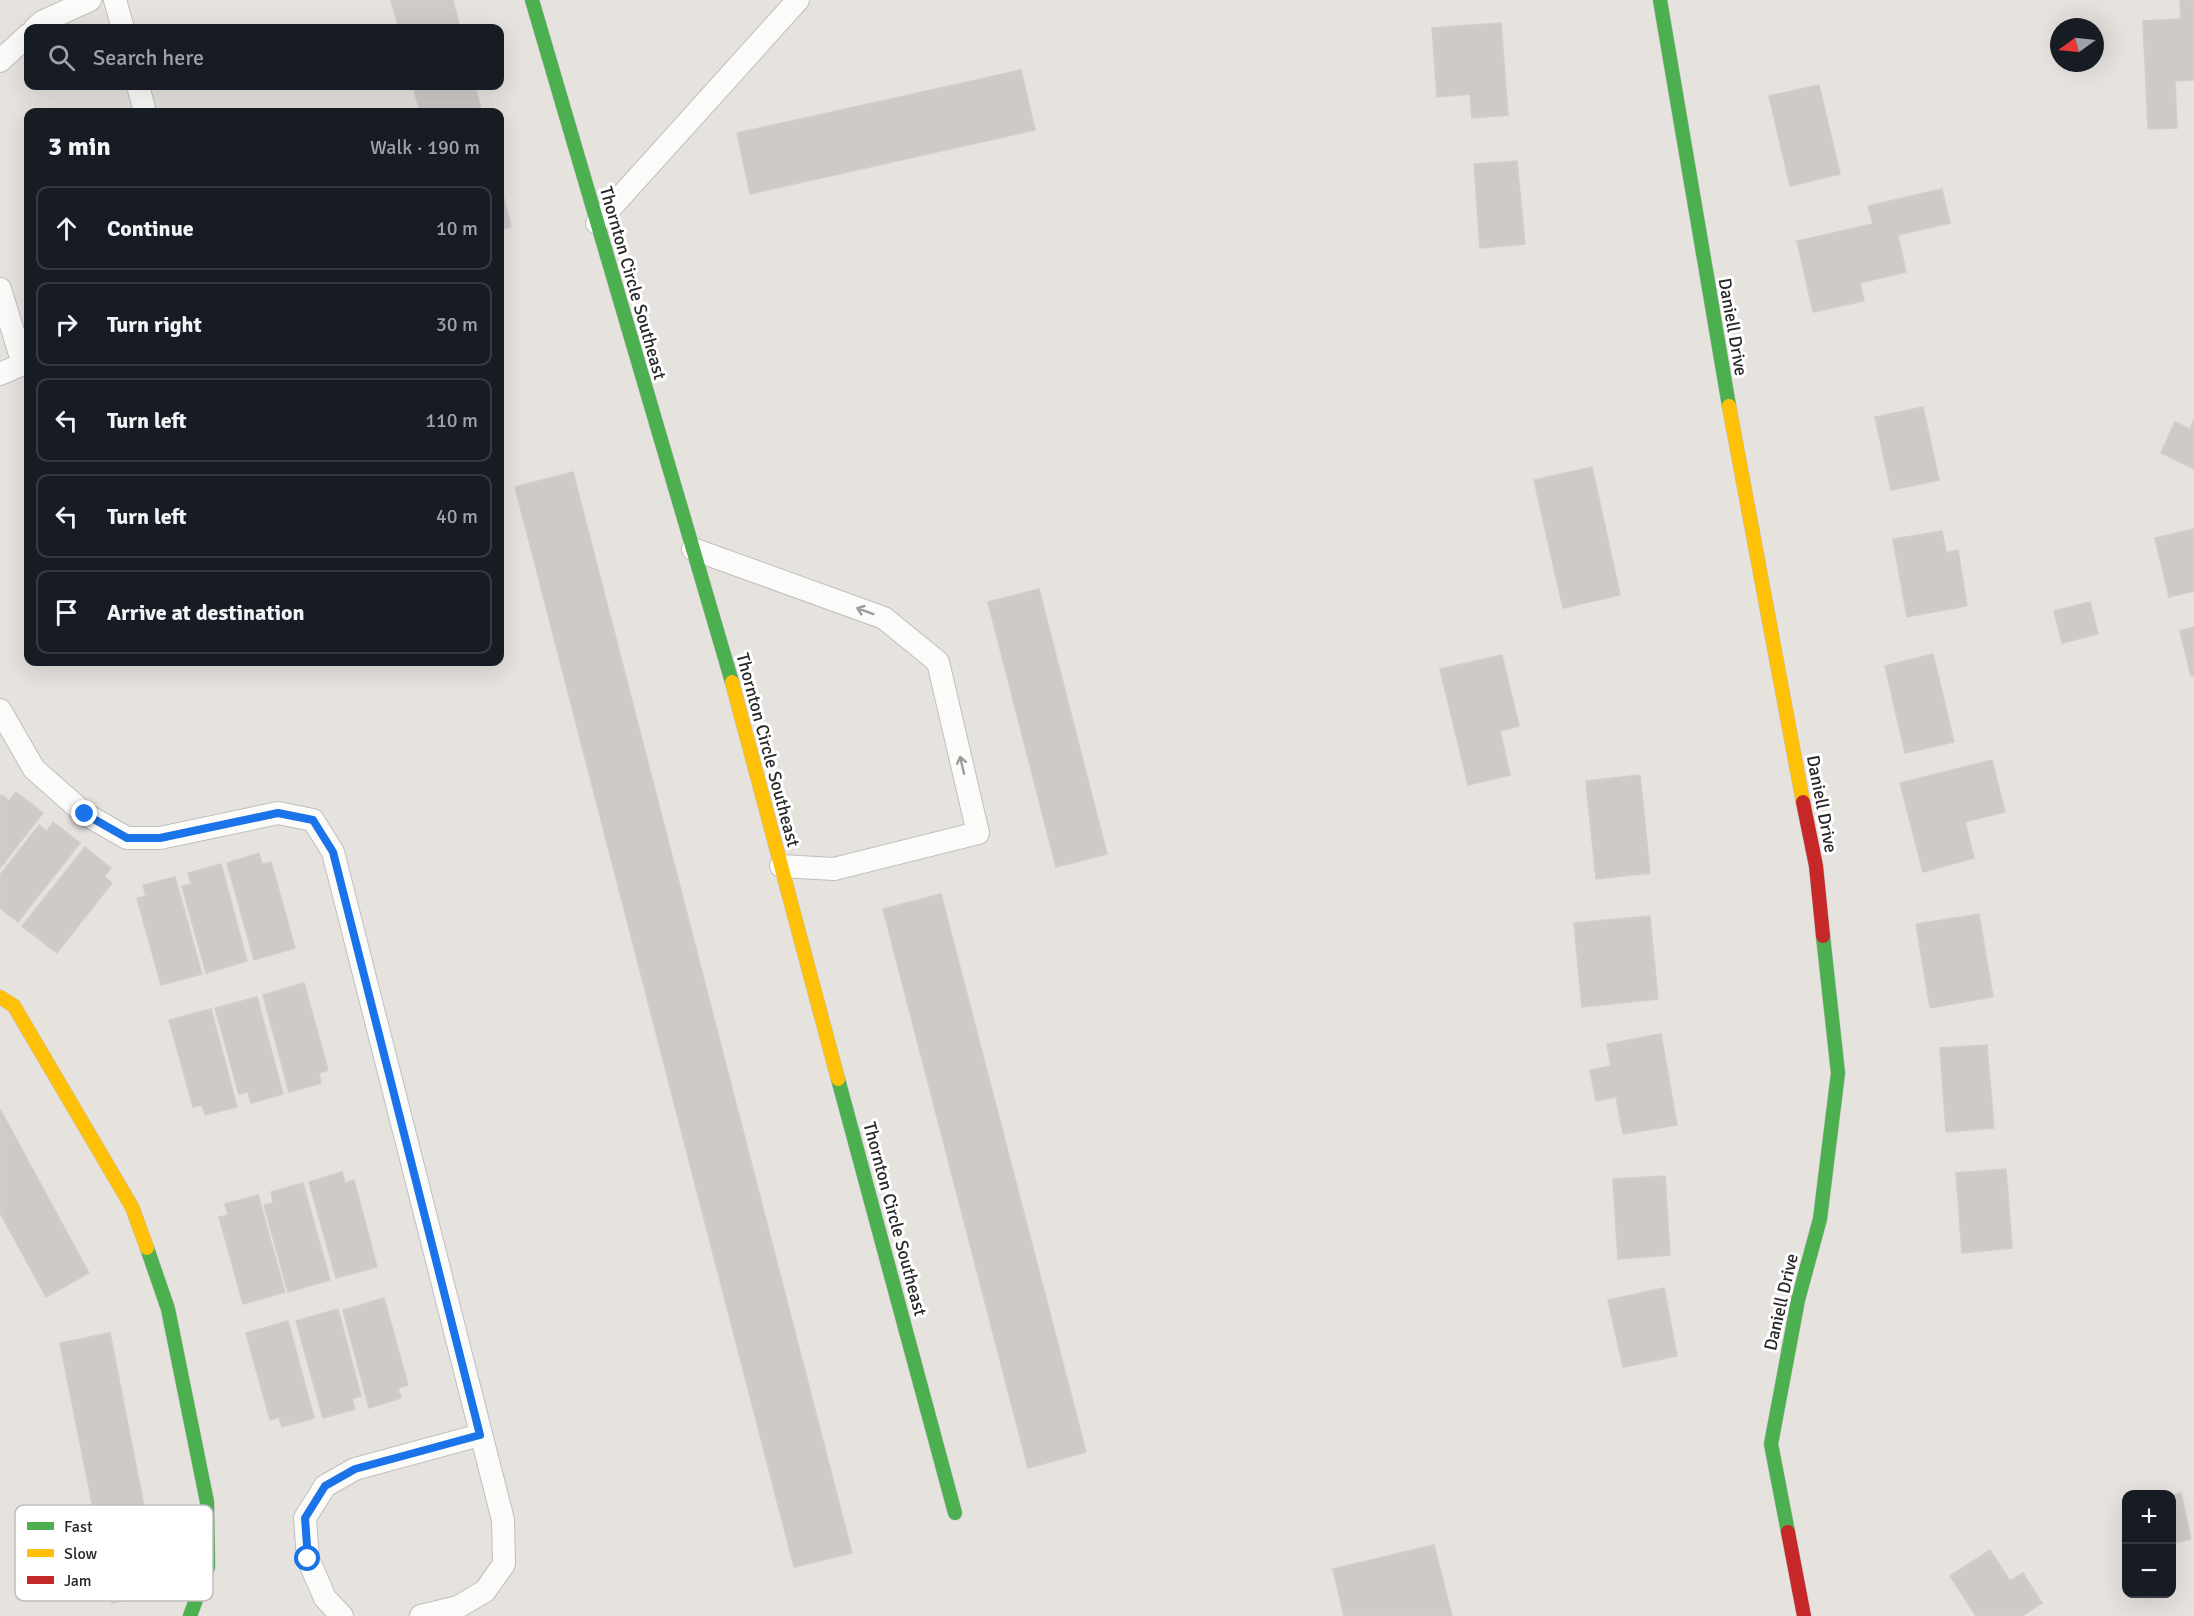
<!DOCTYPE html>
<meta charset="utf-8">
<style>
:root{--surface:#171b24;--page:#20242c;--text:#f1f3f6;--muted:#9ea1a6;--line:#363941}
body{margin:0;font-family:Signika,sans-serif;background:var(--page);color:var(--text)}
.controls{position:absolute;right:18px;bottom:18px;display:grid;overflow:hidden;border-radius:12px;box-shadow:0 6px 24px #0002}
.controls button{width:54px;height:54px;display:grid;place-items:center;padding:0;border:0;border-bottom:2px solid var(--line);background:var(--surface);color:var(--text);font:30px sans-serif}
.compass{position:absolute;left:2050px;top:18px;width:54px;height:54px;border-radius:50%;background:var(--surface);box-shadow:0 6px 24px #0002;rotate:255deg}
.stop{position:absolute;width:18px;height:18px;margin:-14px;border:4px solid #1a73e8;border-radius:50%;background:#fff}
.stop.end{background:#1a73e8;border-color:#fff;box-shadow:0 2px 6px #0008}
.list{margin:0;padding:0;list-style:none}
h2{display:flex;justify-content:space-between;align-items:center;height:78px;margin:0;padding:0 24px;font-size:26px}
h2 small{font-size:20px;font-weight:400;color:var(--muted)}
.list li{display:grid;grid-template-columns:39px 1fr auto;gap:18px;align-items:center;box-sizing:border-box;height:84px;margin:0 12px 12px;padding:0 12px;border:2px solid var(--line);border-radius:12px}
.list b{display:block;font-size:22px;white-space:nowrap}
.list em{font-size:20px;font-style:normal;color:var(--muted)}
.icon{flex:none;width:33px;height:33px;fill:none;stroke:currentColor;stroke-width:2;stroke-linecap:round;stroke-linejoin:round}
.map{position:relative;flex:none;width:2194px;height:1616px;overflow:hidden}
.search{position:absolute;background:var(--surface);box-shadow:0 6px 24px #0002;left:24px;top:24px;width:480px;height:66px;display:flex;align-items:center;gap:15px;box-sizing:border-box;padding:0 21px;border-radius:12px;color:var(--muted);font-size:22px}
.panel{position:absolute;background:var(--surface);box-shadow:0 6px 24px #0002;left:24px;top:108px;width:480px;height:558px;border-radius:12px}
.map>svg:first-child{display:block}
.building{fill:#cdcac7;stroke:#d1ceca;stroke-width:1.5}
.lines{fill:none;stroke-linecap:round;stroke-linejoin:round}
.lane-casing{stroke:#c0bebf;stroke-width:24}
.fast-casing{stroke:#c0bebf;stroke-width:15}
.slow-casing{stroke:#c0bebf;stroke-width:15}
.jam-casing{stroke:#c0bebf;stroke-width:15}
.lane{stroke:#fbfbfa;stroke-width:22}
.fast{stroke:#4caf50;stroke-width:14}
.slow{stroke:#ffc107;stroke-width:14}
.jam{stroke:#c62828;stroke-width:14}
.oneway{stroke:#9c9c9c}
.route{stroke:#1a73e8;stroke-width:8}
.labels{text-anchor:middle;stroke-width:6;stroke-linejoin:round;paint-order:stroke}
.street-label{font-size:18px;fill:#282828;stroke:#fff}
.key{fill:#fff;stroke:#bebebe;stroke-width:1.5}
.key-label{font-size:16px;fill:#282828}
</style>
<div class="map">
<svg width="2194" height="1616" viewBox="0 0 2194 1616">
<rect width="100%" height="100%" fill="#e6e2de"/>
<path class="building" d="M391,0h62l7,28h-61z
M2180,0h14v80l-19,1 2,47 -29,1 -5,-108 38,-2z
M1501,23l7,92 -36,3 -2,-24 -33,3 -5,-69z
M1021,70l14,60 -285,64 -13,-61z
M1819,85l21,89 -50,12 -21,-90z
M413,86h62l7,26h-62z
M1517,161l8,83 -45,4 -6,-84z
M500,183l11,44 -11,3z
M1942,189l8,34 -52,12 8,37 -46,11 4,18 -51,11 -16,-71 76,-17 -5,-18z
M1923,407l16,73 -48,10 -16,-73z
M2194,419v50l-33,-16 14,-31 15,7z
M1592,467l28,128 -57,13 -29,-128z
M573,472l279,1081 -58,14 -279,-1080z
M2194,529v62l-25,6 -14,-59z
M1942,531l4,22 12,-3 9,56 -60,11 -14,-78z
M1039,589l68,265 -51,13 -68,-265z
M2090,602l8,32 -36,9 -8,-32z
M2194,627v49h-3l-11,-45z
M1933,654l21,88 -49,11 -20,-87z
M1502,655l17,71 -19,5 10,44 -42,10 -28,-116z
M1992,760l13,52 -40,10 9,36 -51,14 -23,-89z
M1640,775l10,98 -54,6 -10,-98z
M16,792l27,21 -43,55v-70l2,-3 7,6z
M53,822l27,21 -62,79 -18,-14v-33l39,-50 8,6z
M85,847l26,21 -7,9 8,6 -55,70 -35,-27z
M259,853l3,11 9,-2 24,86 -41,12 -27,-97z
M221,864l26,97 -41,12 -24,-87 9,-2 -3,-11z
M175,877l27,97 -41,11 -24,-87 9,-2 -3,-11z
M941,894l145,558 -58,16 -145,-559z
M1979,914l14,83 -63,11 -14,-84z
M1650,916l8,83 -76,8 -8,-84z
M304,983l24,87 -9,3 2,10 -32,9 -26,-97z
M257,997l26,97 -32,9 -3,-11 -9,2 -24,-86z
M211,1009l26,98 -32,8 -3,-10 -9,2 -24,-87z
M1661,1034l16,91 -54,9 -7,-37 -20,4 -6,-31 21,-4 -4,-22z
M1987,1045l7,83 -48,4 -6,-84z
M0,1109l89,164 -43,24 -46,-84z
M2006,1169l6,79 -50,5 -6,-80z
M342,1172l3,11 9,-3 23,87 -41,11 -27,-96z
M1665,1176l5,79 -52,4 -5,-80z
M303,1183l27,97 -42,12 -24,-87 9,-2 -2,-11z
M258,1195l27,97 -42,12 -24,-87 9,-2 -3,-11z
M1664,1288l13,68 -54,11 -15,-67z
M384,1298l24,87 -10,3 3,10 -32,10 -26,-98z
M338,1309l23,87 -9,3 3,10 -32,9 -27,-97z
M288,1321l26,97 -32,9 -3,-10 -9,3 -24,-87z
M110,1333l51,260 -49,10 -52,-260z
M2181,1493l10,46 -19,4v-48z
M1434,1545l18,71h-108l-11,-47z
M1990,1550l20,31 13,-8 19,30 -20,13h-46l-26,-40z"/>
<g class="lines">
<defs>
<path id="lane" d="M115,0l8,28
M35,28l7,-6 48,-22
M0,61l28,-26
M138,86l7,26
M597,223l201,-223
M0,289l23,75
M0,374l28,-12
M693,549l191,69 54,44 40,171 -144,36 -53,-3
M0,710l34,59 51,45 42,24h33l118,-25 35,7 20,32 170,668 1,44 -19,27 -27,16 -37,9
M342,1616l-17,-18 -17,-39 -3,-41 20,-32 30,-17 125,-34"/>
<path id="fast" d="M532,0l200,682
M1660,0l69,406
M838,1079l117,434
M147,1248l21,61 39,193 1,65 -18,49
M1788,1532l-17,-88 27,-144 22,-81 18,-146 -15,-137"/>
<path id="slow" d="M1729,406l74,396
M732,682l106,397
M0,997l14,9 118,201 15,41"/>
<path id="jam" d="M1803,802l13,64 7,70
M1788,1532l16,84"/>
</defs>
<use href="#lane" class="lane-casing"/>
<use href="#fast" class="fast-casing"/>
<use href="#slow" class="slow-casing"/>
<use href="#jam" class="jam-casing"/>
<use href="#lane" class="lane"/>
<use href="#fast" class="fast"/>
<use href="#slow" class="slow"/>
<use href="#jam" class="jam"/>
</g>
<defs><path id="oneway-shaft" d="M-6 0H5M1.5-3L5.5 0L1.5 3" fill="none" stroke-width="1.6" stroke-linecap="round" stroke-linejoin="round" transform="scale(1.5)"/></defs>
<g class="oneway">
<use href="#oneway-shaft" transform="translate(865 611) rotate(-160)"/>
<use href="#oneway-shaft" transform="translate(962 765) rotate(-103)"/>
</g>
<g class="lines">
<path class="route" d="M85,814l42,24h33l118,-25 35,7 20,32 147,583 -125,34 -30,17 -20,32 3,41"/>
</g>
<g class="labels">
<g class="street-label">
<text transform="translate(633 283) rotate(74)" y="6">Thornton Circle Southeast</text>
<text transform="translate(1733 327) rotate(80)" y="6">Daniell Drive</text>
<text transform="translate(768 750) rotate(75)" y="6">Thornton Circle Southeast</text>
<text transform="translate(1822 804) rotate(79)" y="6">Daniell Drive</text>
<text transform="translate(895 1219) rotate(75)" y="6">Thornton Circle Southeast</text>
<text transform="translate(1781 1302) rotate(-77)" y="6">Daniell Drive</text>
</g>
</g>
<rect x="15" y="1505" width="198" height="96" rx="9" class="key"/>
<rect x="27" y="1522" width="27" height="8" fill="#4caf50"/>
<rect x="27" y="1549" width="27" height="8" fill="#ffc107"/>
<rect x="27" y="1576" width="27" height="8" fill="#c62828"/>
<g class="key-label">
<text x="64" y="1532">Fast</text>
<text x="64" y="1559">Slow</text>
<text x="64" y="1586">Jam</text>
</g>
</svg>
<div class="controls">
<button>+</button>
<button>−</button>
</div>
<svg class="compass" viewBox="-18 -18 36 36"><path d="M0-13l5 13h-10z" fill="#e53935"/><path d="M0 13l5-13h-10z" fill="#9ea1a6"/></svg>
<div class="stop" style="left:308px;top:1559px"></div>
<div class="stop end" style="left:85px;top:814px"></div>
<div class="search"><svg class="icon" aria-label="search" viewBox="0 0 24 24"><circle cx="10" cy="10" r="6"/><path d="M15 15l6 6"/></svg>Search here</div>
<section class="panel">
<h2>3 min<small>Walk · 190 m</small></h2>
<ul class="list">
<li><svg class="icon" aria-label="ahead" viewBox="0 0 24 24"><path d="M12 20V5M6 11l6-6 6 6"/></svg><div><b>Continue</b></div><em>10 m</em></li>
<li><svg class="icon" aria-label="right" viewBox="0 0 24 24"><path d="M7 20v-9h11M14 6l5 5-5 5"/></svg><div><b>Turn right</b></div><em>30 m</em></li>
<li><svg class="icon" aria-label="left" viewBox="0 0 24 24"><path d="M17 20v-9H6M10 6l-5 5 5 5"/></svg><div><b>Turn left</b></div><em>110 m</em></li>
<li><svg class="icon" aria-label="left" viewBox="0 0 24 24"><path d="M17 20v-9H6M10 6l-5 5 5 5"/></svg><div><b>Turn left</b></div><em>40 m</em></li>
<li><svg class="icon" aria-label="arrive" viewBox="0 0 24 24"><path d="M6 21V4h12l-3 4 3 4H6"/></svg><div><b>Arrive at destination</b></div></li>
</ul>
</section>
</div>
